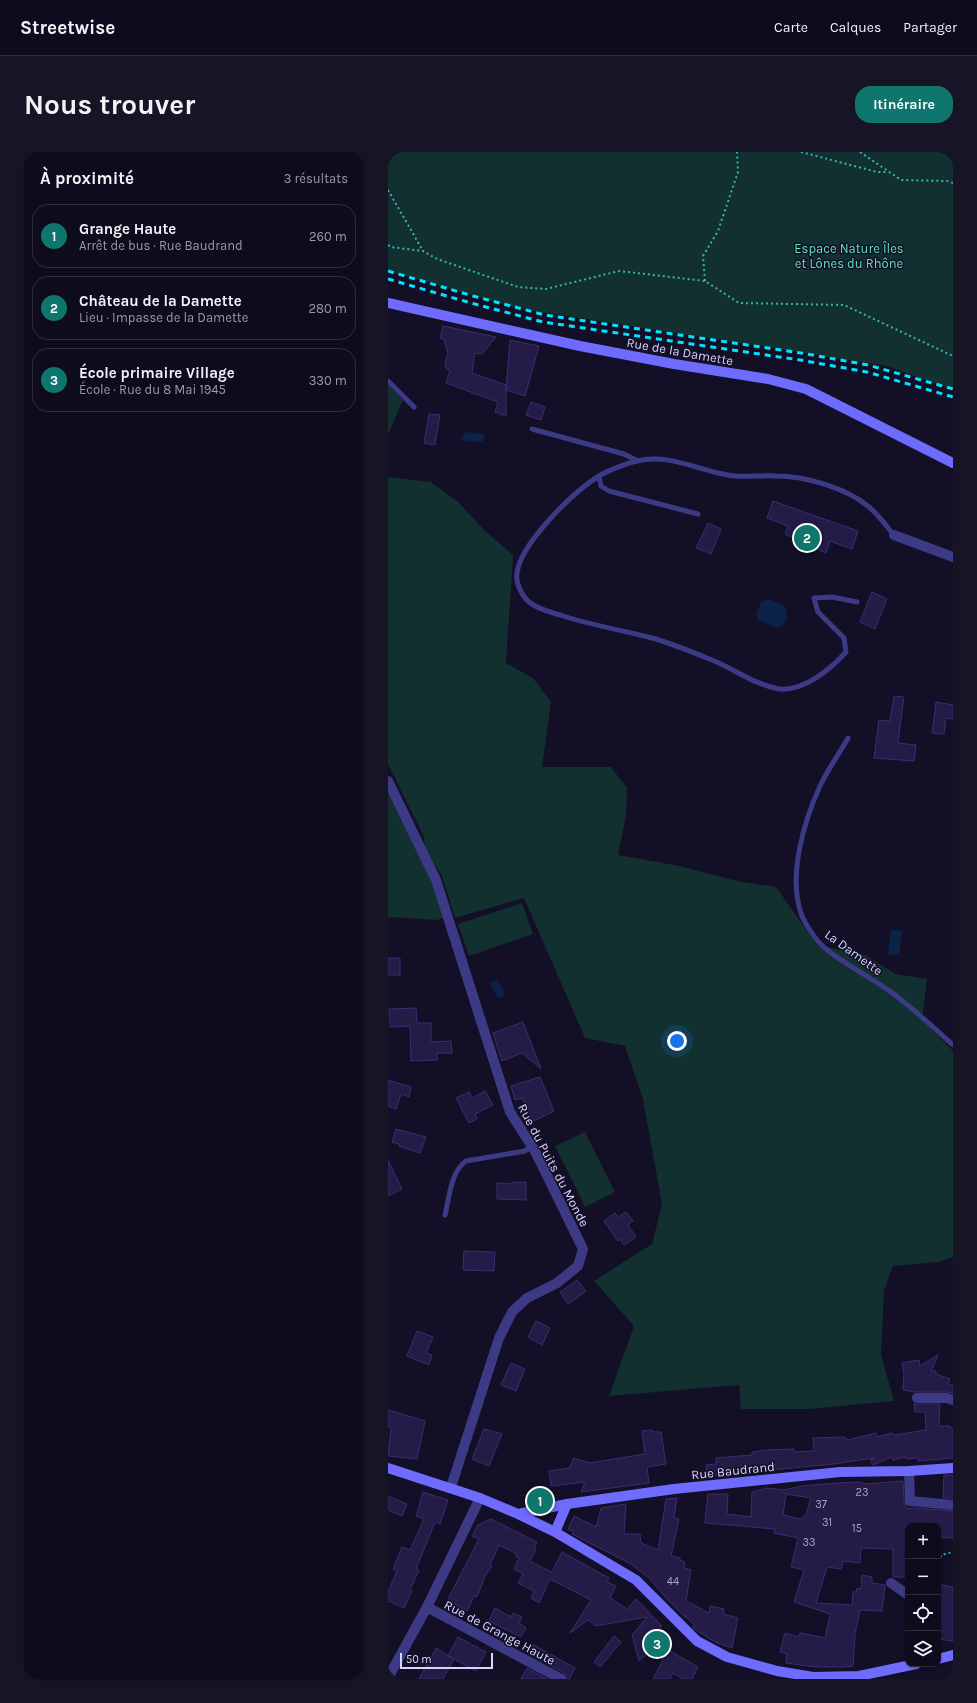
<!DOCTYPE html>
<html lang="fr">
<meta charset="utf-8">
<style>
:root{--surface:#0e0b1c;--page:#171425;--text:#f1f3f6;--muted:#9b9ba3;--line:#2e2b3b;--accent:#0f766e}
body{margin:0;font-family:Karla,sans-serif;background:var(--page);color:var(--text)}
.controls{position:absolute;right:12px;bottom:12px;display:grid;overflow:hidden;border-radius:8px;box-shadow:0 1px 3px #0004}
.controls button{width:36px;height:36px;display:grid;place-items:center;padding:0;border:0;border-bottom:1px solid var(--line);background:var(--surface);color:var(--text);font:20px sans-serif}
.scale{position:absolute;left:12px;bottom:10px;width:93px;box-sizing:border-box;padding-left:4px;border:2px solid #d9d4ff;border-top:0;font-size:11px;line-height:14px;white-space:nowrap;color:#d9d4ff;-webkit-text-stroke:3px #130f26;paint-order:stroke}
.you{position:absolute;left:289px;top:889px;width:14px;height:14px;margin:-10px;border:3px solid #fff;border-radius:50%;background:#1a73e8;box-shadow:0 0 0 6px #1a73e833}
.badge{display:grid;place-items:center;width:26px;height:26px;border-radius:50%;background:var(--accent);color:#fff;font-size:13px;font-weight:700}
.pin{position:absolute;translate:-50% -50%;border:2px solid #fff;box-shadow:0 1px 4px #0006}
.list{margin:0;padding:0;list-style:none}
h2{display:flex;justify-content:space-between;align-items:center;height:52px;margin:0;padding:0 16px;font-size:17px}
h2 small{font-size:13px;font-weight:400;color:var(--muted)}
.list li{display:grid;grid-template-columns:26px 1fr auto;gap:12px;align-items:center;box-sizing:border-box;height:64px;margin:0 8px 8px;padding:0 8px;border:1px solid var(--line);border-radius:16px}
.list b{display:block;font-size:15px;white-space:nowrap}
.list p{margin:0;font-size:13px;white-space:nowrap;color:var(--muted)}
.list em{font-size:13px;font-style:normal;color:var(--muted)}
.icon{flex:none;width:22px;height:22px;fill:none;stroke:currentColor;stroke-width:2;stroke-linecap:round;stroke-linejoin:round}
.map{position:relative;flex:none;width:565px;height:1527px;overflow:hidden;border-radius:16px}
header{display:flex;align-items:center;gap:24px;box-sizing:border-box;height:56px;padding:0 20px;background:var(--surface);border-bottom:1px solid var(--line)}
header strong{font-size:19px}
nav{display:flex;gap:22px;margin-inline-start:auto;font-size:14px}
.intro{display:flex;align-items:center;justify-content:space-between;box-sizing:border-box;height:96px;padding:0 24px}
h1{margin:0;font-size:28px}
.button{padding:10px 18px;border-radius:16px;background:var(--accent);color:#fff;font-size:14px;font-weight:700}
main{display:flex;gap:24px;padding:0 24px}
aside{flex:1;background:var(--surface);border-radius:16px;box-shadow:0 1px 3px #0004}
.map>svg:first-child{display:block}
.green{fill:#12302f}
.water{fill:#0c2248}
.building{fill:#241b47;stroke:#3b2d73;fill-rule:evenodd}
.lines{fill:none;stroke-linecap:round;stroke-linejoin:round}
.path{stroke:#2fb8b0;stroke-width:2;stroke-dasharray:2 3;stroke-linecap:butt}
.lane{stroke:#3d3a85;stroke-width:5}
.street{stroke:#3d3a85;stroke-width:10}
.secondary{stroke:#6f6bff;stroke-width:10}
.rail{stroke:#00e5ff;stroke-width:3;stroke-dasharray:6 5;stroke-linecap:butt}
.labels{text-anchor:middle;stroke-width:3;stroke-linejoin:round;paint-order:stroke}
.number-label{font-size:11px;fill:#aca6d1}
.park-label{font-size:13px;fill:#5fe0c0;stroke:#130f26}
.street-label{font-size:13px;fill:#d9d4ff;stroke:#130f26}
</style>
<header>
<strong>Streetwise</strong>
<nav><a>Carte</a><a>Calques</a><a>Partager</a></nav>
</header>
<div class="intro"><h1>Nous trouver</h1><a class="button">Itinéraire</a></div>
<main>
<aside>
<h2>À proximité<small>3 résultats</small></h2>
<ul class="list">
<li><span class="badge">1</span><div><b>Grange Haute</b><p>Arrêt de bus · Rue Baudrand</p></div><em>260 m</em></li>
<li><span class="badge">2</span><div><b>Château de la Damette</b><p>Lieu · Impasse de la Damette</p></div><em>280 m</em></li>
<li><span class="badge">3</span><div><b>École primaire Village</b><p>École · Rue du 8 Mai 1945</p></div><em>330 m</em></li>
</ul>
</aside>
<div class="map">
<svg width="565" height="1527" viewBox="0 0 565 1527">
<rect width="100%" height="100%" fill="#130f26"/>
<path class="green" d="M0,0h565v238l-66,-24 -371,-58 -128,-37z
M0,233l15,15 -15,35z
M0,325l43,5 27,20 27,29 28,24 -7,108 27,15 18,24 -9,65h69l16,21 -1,28 -8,39 62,11 57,15 39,6 41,58 48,10 31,19 31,5 -5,40 31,32v206l-15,5 -45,4 -9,24 -3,65 13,46 -84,8h-69l-2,-24 -130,11 25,-70 -40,-45 58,-37 10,-40 -19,-105 -18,-53 -40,-8 -61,-140 -69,20 -13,-42 -17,-27 -1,-12 -36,-73z
M0,641l45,88 11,37 -7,2 -49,-3z
M134,751l11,31 -64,22 -11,-32z
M197,980l30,60 -30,15 -30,-61z"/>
<path class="water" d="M78,280l17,2 2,2 -1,4 -4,2 -20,-2z
M380,447l17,7c3,10 2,17 -7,22l-20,-8 -2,-6 5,-12z
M503,778l11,1 -3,24 -11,-1z
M108,828l3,2 6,10 -2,5 -3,1 -3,-1 -6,-11 1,-4z"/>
<path class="building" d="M55,174l53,11 -14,17 -7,-1 -3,20 34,12v31l-11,-4 3,-10 -52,-19 4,-13 -4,-2 -1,-5 3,-10 -4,-14 -4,-1z
M122,188l29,6 -14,50 -19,-6z
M143,250l14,5 -4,13 -15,-5z
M41,262l11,1 -5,30 -11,-2z
M385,349l85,30 -6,18 -22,-8 -4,12 -15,-7 -2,5 -12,-5 2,-5 -14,-7 3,-8 -21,-8z
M320,371l13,6 -10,25 -15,-6z
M484,440l15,7 -12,30 -15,-7z
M506,544l10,1 -6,46 18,2 -2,16 -40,-3 5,-38 11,1z
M548,550l17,3v14l-7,-1 -2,16 -12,-1z
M0,806h12v17h-12z
M28,856l1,15h14v19l20,-1 1,12h-15v7l-26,1 -1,-35 -20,1 -1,-18z
M135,870l18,47 -19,-16 -20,8 -9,-28z
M152,925l14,34 -20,10 -12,-23 -7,2 -4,-14z
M0,928l23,7 -2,10 -8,-3 -5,15 -8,-3z
M97,939l8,14 -18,9 2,5 -8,4 -13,-25 13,-6 3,6z
M8,977l30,8 -6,16 -21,-7v-2l-7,-2z
M0,1008l14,29 -14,7z
M125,1030h13v18l-29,-1v-16l16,1z
M238,1060l7,9 -5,4 8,12 -12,8 -4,-6 -2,2 -14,-20 11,-8 3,4z
M76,1099l31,1 -1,19 -31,-1z
M189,1128l9,11 -18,13 -8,-12z
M148,1169l14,7 -8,17 -14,-8z
M29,1179l16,6 -7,16 6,2 -3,10 -22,-9z
M550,1203l-7,16h5v3l14,5 -2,5 5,2v7l-6,-1h-33l-11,-2 1,-16 -2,-11 17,-3 1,6z
M123,1211l14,6 -9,22 -15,-6z
M526,1252h26l-1,22h11v2h3v30l-35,3v-3l-12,1v-2l-13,3 -1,-3 -19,8 -3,-5 4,-2 -40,6 -127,12 -1,-11 10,-1v-6l36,-3v-3l15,-2 27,-1v3l20,-1 -1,-13 31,-1 4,3 28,-7 1,4 15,-4 2,2 32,-5 -1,-18h-10z
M0,1258l37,11 -8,38 -29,-3 3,-28 -3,-1z
M96,1277l18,5 -13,32 -17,-7z
M264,1278v2h9l5,32 -19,3 2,16 -68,9 4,-10 -34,4 -2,-15 20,-3 5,-10 15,5 56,-9 -3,-23z
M556,1323h9v23h-10z
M515,1329l1,20 3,8 6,-1 40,3v27l-15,-1v-11h-32l1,51h-14v-28l-32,-1 -1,15 -17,-2 -2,8 -14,-2 -11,36 36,2 1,-13h3l1,-4 4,1 1,-14 10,2v6l13,2 -3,26 -22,-1 -5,24 -2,32 -9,1h-28l-30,-4 1,-9 -7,-2 5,-19 14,4 1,-4 25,5 5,-24 -36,-12 10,-32 -13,-3 7,-29 -24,-5 1,-4 -70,-6 3,-29h20l-1,20 24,3 1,-25 15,-4 17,2 18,-4 35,-3 23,-1 5,2zM398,1342l25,4 -5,17 -6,4 -17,-4z
M35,1340l25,8 -8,24 -5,-2 -10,25 -9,22 3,1 -9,20 2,1 -8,17 -16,-7v-9l9,-21 -4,-2 9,-22 8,3 14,-31 -8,-3z
M0,1344l19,8 -5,12 -14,-6z
M289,1346l-3,20 5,1 -8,37 9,2v2l5,2 -1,6 7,2 -5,31 23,12 1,-7 14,3 -1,5 15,4 -6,30 -15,-5 -24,-15 1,-3 -8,-8 1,-2 -2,2 -18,-18 -18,-21 -18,-14 -59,-30 2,-2 -6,-3 6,-13 22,11 5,-19 25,-4 -2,30h16l1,9 17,7 8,-51z
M103,1367l46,23 -3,6 2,1 -6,12 13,7 9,4 10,-20 47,26 -2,4 9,4 -6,12 17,11 9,-10 26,27 -8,9 6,7 -21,19 -7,-26 15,-18 -52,9 -7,-6 -18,13 21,-33 -41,-21 -11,24 -8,-5 3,-7 -16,-8 5,-9 -9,-5 5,-11 -3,-2 1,-2 -18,-9 -9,20 2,1 -7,10 -8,21 -3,-1 -7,15 -20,-10 32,-62 -7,-3 6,-11z
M550,1432l15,3v54l-15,-2z
M107,1456l16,9 2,-4 9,4 -3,6 7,5 -5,9 -32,-16z
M226,1484l7,6 -21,25 -6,-5z
M70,1485l28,15 -10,19 -28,-15z
M144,1492l43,24 -6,11h-2l-3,-6 -37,-20z
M48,1496l18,11 -11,20h-24z
M280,1498l30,17 -6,12h-9l-10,-6 -3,6h-17z
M139,1516l20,11h-26z"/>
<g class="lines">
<path class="path" d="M413,0l76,20h11
M472,0l41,28 46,1 6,2
M0,38l35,61
M0,93l3,2 32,4 14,8 81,28 28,2 73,-18 86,10 34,22 105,2 109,51
M317,129l-2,-25 15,-25 20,-59 -1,-20
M550,1420l3,-17 12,-3"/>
<path class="lane" d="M0,229l26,26
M144,277l92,25 14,7
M211,324l2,10 8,5 89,23
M469,450l-25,-5 -18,1 4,14 26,26 2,14c-15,17 -42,39 -66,37 -8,-1 -25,-7 -32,-11 -14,-7 -27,-15 -41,-20 -18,-7 -36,-15 -55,-20 -30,-8 -62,-13 -92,-23 -10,-3 -23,-6 -31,-13 -7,-6 -14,-20 -12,-29 4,-30 56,-81 82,-97 8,-5 28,-13 38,-15 28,-7 55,6 81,12 23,6 37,2 58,3 29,0 71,12 93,31 10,8 17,19 25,28
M460,586c-9,16 -20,31 -28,48 -16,35 -33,92 -18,130 3,7 9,16 14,23 14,18 55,38 75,53 22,16 42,35 62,53
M57,1063c4,-17 6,-44 21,-54l59,-10 6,-5"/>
<path class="street" d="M506,383l59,22
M0,629l48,99 74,232 26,41 47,96 -5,17 -21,17 -30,15 -15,14 -13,26 -48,149
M529,1246h30l6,2
M521,1319l1,30 43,4
M503,1431l17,12
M39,1455l134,72
M0,1526l39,-71 53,-109"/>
<path class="secondary" d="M0,151l192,43 94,18 94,15 38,10 147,74
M0,1316l92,30 38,16 37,18 81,48 61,61 30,16 50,14 36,6 46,-1 57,-12
M130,1362l49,-10 107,-15 166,-17 69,-1 44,-3
M167,1380l12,-28
M550,1507l15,-4"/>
<path class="rail" d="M0,119l85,25 72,19 256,38 67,12 85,24
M0,127l83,24 72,19 257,38 67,12 86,25"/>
</g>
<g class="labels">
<g class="number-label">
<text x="474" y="1344">23</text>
<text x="433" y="1356">37</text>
<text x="439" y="1374">31</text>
<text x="469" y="1380">15</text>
<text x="421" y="1394">33</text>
<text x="285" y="1433">44</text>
</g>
<g class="park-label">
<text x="461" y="101">Espace Nature Îles<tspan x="461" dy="15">et Lônes du Rhône</tspan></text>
</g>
<g class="street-label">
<text transform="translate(292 199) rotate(10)" y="5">Rue de la Damette</text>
<text transform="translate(466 800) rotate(36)" y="5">La Damette</text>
<text transform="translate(166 1013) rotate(62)" y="5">Rue du Puits du Monde</text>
<text transform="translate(345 1318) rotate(-6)" y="5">Rue Baudrand</text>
<text transform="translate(112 1480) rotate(28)" y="5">Rue de Grange Haute</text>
</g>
</g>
</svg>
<div class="controls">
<button>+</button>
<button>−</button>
<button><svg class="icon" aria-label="locate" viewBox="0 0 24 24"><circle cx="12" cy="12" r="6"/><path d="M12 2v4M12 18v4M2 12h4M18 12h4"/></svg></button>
<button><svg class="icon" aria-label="layers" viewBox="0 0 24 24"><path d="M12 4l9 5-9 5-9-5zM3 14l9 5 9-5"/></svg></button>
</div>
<div class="scale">50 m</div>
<div class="you"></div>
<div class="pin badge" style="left:152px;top:1349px">1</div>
<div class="pin badge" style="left:419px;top:386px">2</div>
<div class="pin badge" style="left:269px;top:1492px">3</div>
</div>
</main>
